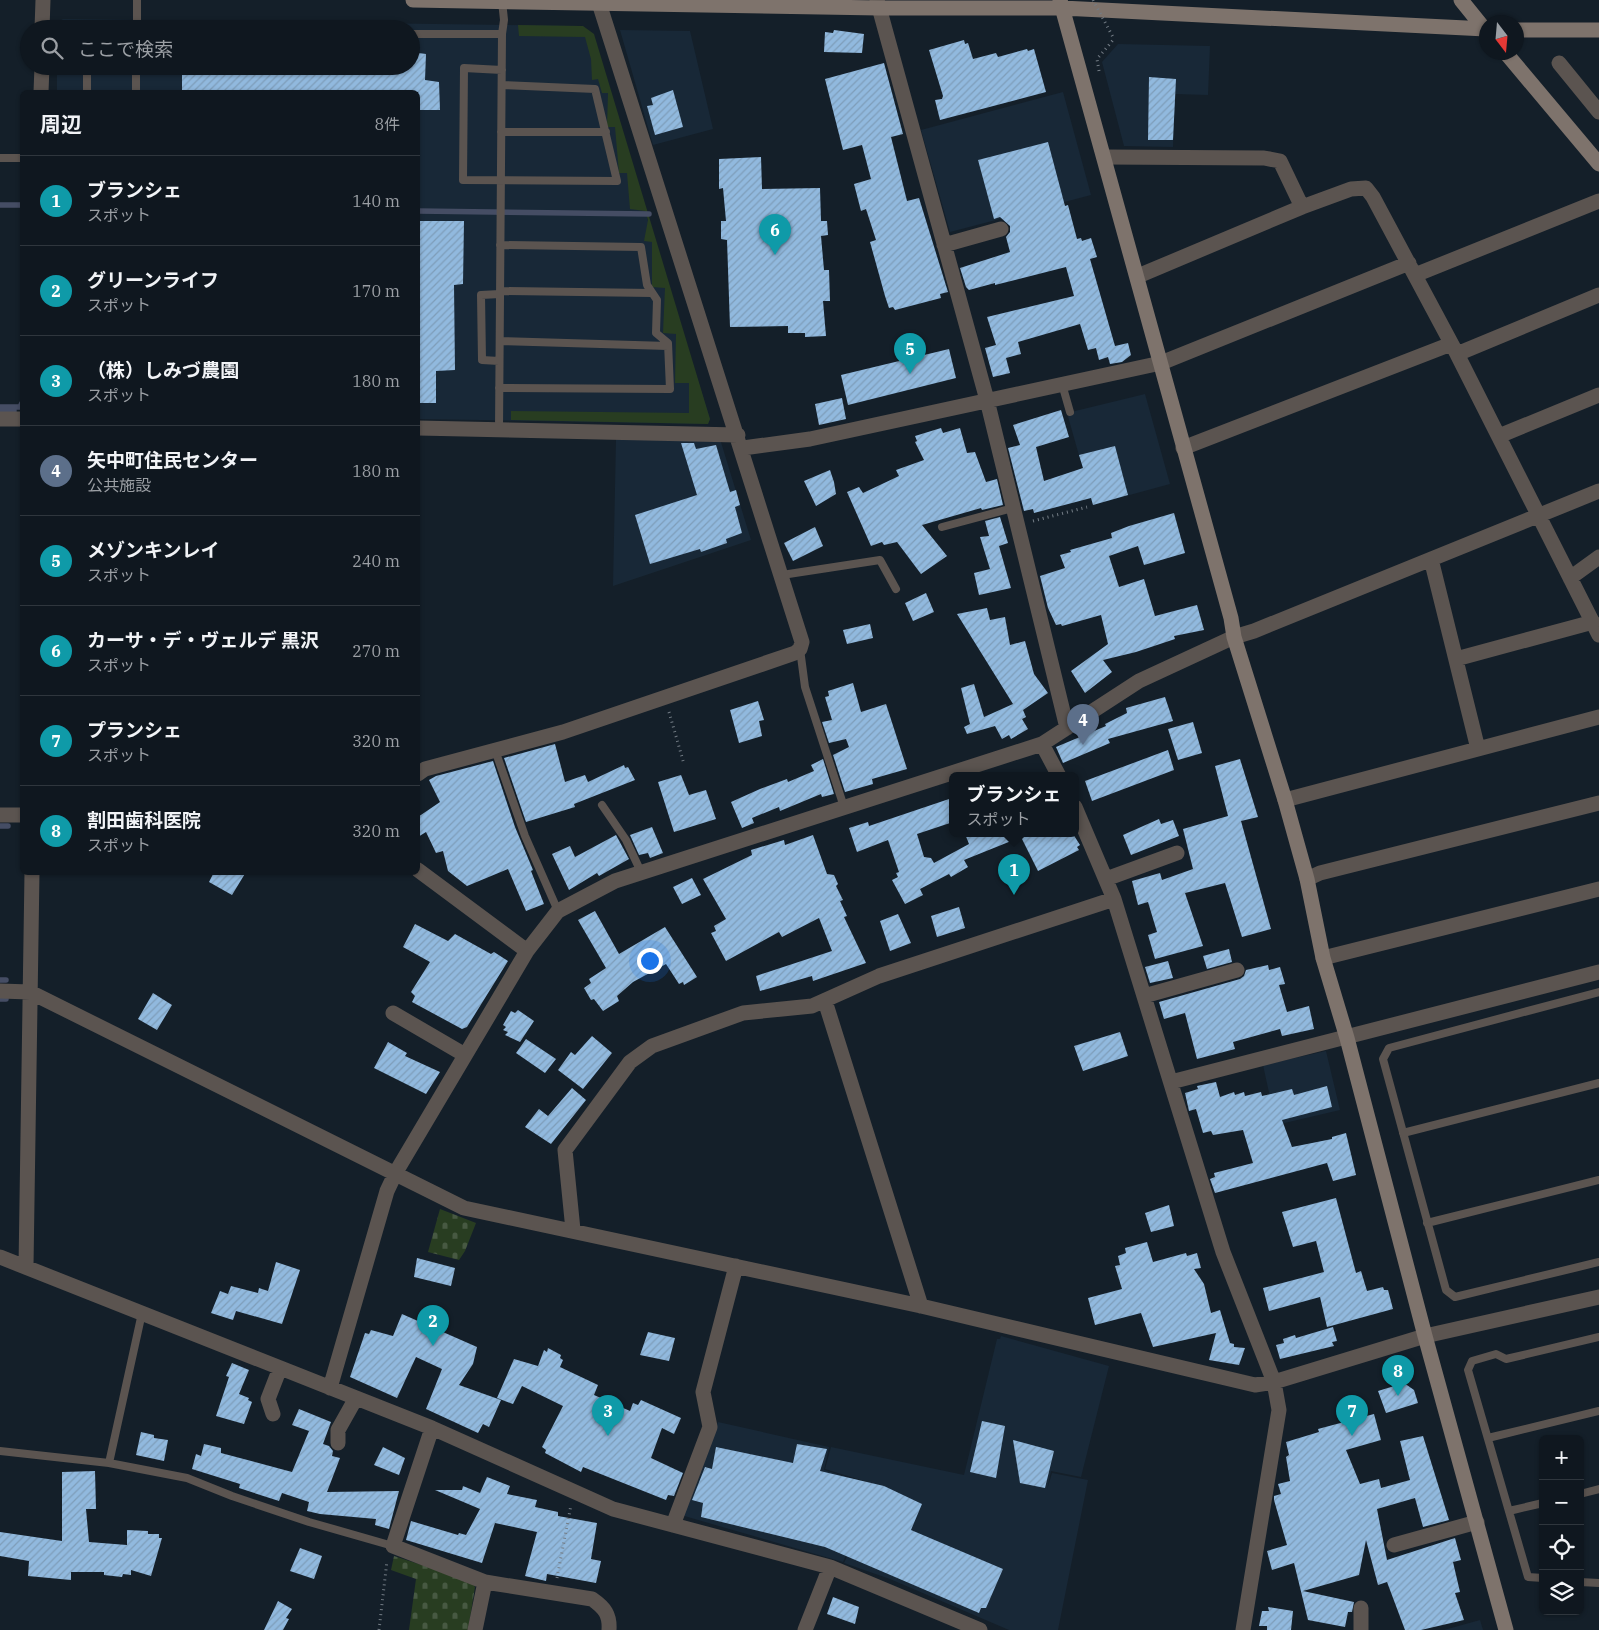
<!DOCTYPE html>
<html lang="ja">
<meta charset="utf-8">
<style>
:root{--surface:#0f171f;--page:#182028;--text:#f1f3f6;--muted:#9b9fa4;--line:#2f363d;--accent:#f59c95}
body{margin:0;font-family:"IBM Plex Serif","Noto Sans JP",serif;background:var(--page);color:var(--text)}
.controls{position:absolute;right:15px;bottom:15px;display:grid;overflow:hidden;border-radius:8px;box-shadow:0 1px 4px #0004}
.controls button{width:45px;height:45px;display:grid;place-items:center;padding:0;border:0;border-bottom:1px solid var(--line);background:var(--surface);color:var(--text);font:25px sans-serif}
.compass{position:absolute;left:1479px;top:15px;width:45px;height:45px;border-radius:50%;background:var(--surface);box-shadow:0 1px 4px #0004;rotate:164deg}
.you{position:absolute;left:649px;top:960px;width:18px;height:18px;margin:-12px;border:4px solid #fff;border-radius:50%;background:#1a73e8;box-shadow:0 0 0 8px #1a73e833}
.badge{display:grid;place-items:center;width:32px;height:32px;border-radius:50%;background:var(--accent);color:#fff;font-size:16px;font-weight:700}
.pin{position:absolute;translate:-50% -41px;filter:drop-shadow(0 1px 2px #0008)}
.pin::after{content:'';position:absolute;top:26px;width:18px;height:15px;background:inherit;clip-path:polygon(0 0,100% 0,50% 100%)}
.popup{position:absolute;left:949px;top:772px;width:130px;height:65px;box-sizing:border-box;display:grid;place-content:center;border-radius:8px;background:var(--surface);filter:drop-shadow(0 1px 4px #0005);font-size:16px;white-space:nowrap;color:var(--muted)}
.popup b{font-size:19px;color:var(--text)}
.popup::after{content:'';position:absolute;left:50%;top:100%;margin-left:-10px;border:10px solid transparent;border-top-color:var(--surface)}
.list{margin:0;padding:0;list-style:none}
h2{display:flex;justify-content:space-between;align-items:center;height:65px;margin:0;padding:0 20px;font-size:21px}
h2 small{font-size:16px;font-weight:400;color:var(--muted)}
.list li{display:grid;grid-template-columns:32px 1fr auto;gap:15px;align-items:center;box-sizing:border-box;height:90px;padding:0 20px;border-top:1px solid var(--line)}
.list b{display:block;font-size:19px;white-space:nowrap}
.list p{margin:0;font-size:16px;white-space:nowrap;color:var(--muted)}
.list em{font-size:16px;font-style:normal;color:var(--muted)}
.icon{flex:none;width:28px;height:28px;fill:none;stroke:currentColor;stroke-width:2;stroke-linecap:round;stroke-linejoin:round}
.map{position:relative;flex:none;width:1599px;height:1630px;overflow:hidden}
.search{position:absolute;background:var(--surface);box-shadow:0 1px 4px #0004;left:20px;top:20px;width:400px;height:55px;display:flex;align-items:center;gap:12px;box-sizing:border-box;padding:0 18px;border-radius:28px;color:var(--muted);font-size:19px}
.panel{position:absolute;background:var(--surface);box-shadow:0 1px 4px #0004;left:20px;top:90px;width:400px;height:785px;border-radius:8px}
.map>svg:first-child{display:block}
.built{fill:#182837}
.grass{fill:#283d21}
.cemetery{fill:url(#cemetery-stones)}
.lines{fill:none;stroke-linecap:round;stroke-linejoin:round}
.stream{stroke:#454d64;stroke-width:5.5}
.building{fill:url(#building-hatch)}
.path{stroke:#747d86;stroke-width:3;stroke-dasharray:1 4;stroke-linecap:butt}
.lane{stroke:#5b5450;stroke-width:8}
.street{stroke:#5b5450;stroke-width:15}
.secondary{stroke:#7e736c;stroke-width:15}
.path-bridge{stroke:#747d86;stroke-width:3;stroke-dasharray:1 4;stroke-linecap:butt}
</style>
<div class="map">
<svg width="1599" height="1630" viewBox="0 0 1599 1630">
<defs>
<pattern id="cemetery-stones" width="16" height="16" patternUnits="userSpaceOnUse" patternTransform="scale(1.25)"><rect width="16" height="16" fill="#283d21"/><path d="M2 7V4a2 2 0 0 1 4 0v3zM10 15v-3a2 2 0 0 1 4 0v3z" fill="#475942"/></pattern>
<pattern id="building-hatch" width="6" height="6" patternUnits="userSpaceOnUse" patternTransform="scale(1.25)"><rect width="6" height="6" fill="#91b9de"/><path d="M-1 1l2-2M0 6l6-6M5 7l2-2" fill="none" stroke="#7e9db9"/></pattern>
</defs>
<rect width="100%" height="100%" fill="#141f29"/>
<path class="built" d="M63,19l520,7 25,66 102,327 -2,5 -290,-5v-327h-361v-26h354v-37h-353v-7z
M620,30l70,1 23,98 -60,16z
M1118,44l92,2 -2,49 -33,-1 -2,53 -49,-1 -22,-84z
M1063,92l28,103 -141,37 -29,-102z
M1145,394l25,90 -77,21 -26,-92z
M616,439h104l31,101 -138,46z
M1326,1051l14,59 -64,15 -13,-60z
M1001,1336l108,30 -28,111 -30,-6 -4,19 5,-17 36,7 -30,150h-49l-119,-51 -46,-16 36,-77 -55,-17 6,-22 133,28 33,-136h3z
M718,1422l111,25 -5,23 54,16 -35,76 -162,-47z
M1480,1620l3,10h-39z"/>
<path class="grass" d="M518,25l65,1 11,8 116,385 -2,5 -197,-4v-9l178,2v-30h-14l1,-49 -13,-1 2,-45 -13,-1v-45l-8,-1 4,-21 -3,-9 -15,-2 -3,-36h-8l-4,-46h-8l1,-34h-6l-4,-14 -6,1 -1,-21 -6,-22 -66,-1z"/>
<path class="cemetery" d="M440,1209l36,14 -11,28 -6,9 -31,-8z
M394,1556l77,25 4,6 -7,43h-59l7,-51 -25,-9z"/>
<g class="lines">
<path class="stream" d="M0,205h22
M418,211l231,3
M0,407h20l2,-4
M0,411h14
M0,826h8
M0,980h6
M0,999h6"/>
</g>
<path class="building" d="M834,30l30,4 -2,19 -38,-1 1,-20 8,1z
M964,40l1,4 3,-1 5,16 23,-6 2,4 29,-8 1,2 6,-2 12,43 -106,28 -5,-20 7,-1 1,-3 -14,-46z
M411,52l15,2 -1,26 14,2 1,28h-22v-18h-236v-26h229z
M884,63l19,71 -12,3 16,64 12,-3 29,94 -8,2 1,4 -46,12 -2,-3 -4,1 -4,-12 -15,-54 6,-2 -10,-31 -5,2 -7,-27 17,-5 -9,-34 -19,5 -18,-71z
M1149,77l27,2 -3,61h-25z
M673,90l10,37 -28,8 -8,-29 6,-1 -2,-7z
M1048,142l17,64 3,-1 9,34 4,-1 1,3 9,-3 6,19 -7,2 25,87 13,-3 3,12 -9,7 -12,2 -2,-7 -9,3 -3,-12 -8,2 -8,-26 -62,18 3,12 -15,4 4,15 -17,4 -8,-29 11,-3 -9,-28 87,-21 -8,-29 -71,18v-2l-26,7 -3,-3 -6,-19 50,-16 -4,-15 4,-5v-6l-10,-9 -6,2 -16,-59z
M761,157l1,32 58,-1 1,33h6l1,14 -7,1 3,34h5l1,31h-7l3,35 -21,1v-4h-17v-7l-58,1 -3,-87 -6,-1v-18h5l-3,-33 -4,1v-30z
M418,221h46l-1,63 -9,1 1,85 -19,1v32h-18z
M949,349l7,29 -108,27 -7,-30z
M842,398l4,21 -27,6 -4,-21z
M1061,410l8,27 -33,10 8,34 39,-13 -4,-13 36,-9 13,49 -35,10 -2,-7 -57,15 -1,-4 -9,2 -16,-63 12,-3 -7,-20z
M941,428l2,5 17,-5 7,25 8,-1 11,30 11,-3 6,26 -21,5 -1,-2 -59,17 25,31 -26,18 -24,-32 -13,3 -2,-3 -11,4 -24,-54 12,-5 4,6 36,-17 -3,-6 28,-10 -9,-18 2,-1 -2,-5z
M681,443h13l2,6 20,-4 14,47 6,-2 4,15 -5,2 7,26 -16,6 1,4 -26,9 -1,-3 -50,15 -15,-49 62,-20z
M830,470l4,12 2,12 -20,12 -12,-25z
M1174,513l11,40 -41,12 -6,-19 -29,10 10,31 25,-8 11,37 42,-11 7,25 -30,6 1,3 -39,13 -33,8 9,12 -27,21 -14,-22 37,-27 -7,-29 -39,11 -1,-2 -5,1 -8,-17 -8,-32 25,-8 -5,-13 11,-3 -1,-2 42,-12 -1,-5 18,-7z
M1000,517l8,26 -9,3 12,42 -32,7 -5,-22 16,-4 -10,-32 9,-1 -4,-15z
M815,527l8,19 -30,15 -9,-18z
M926,593l8,19 -21,9 -8,-18z
M987,608l3,12 15,-3 5,28 15,-4 9,33 14,19 -25,17 3,7 -4,2 6,10 -17,10 -2,-4 -7,4 -7,-13 -28,8 -3,-7 6,-3 -9,-36 13,-4 10,33 29,-13 -56,-90z
M870,624l3,14 -26,6 -4,-14z
M853,683l8,29 25,-8 21,65 -35,10 1,5 -28,8 -12,-37 16,-8 -3,-8 -17,4 -7,-21 10,-2 -7,-23 4,-1 -1,-5z
M1165,697l8,24 -65,18 2,4 -47,20 -7,-16 50,-21 -1,-2 22,-11 -1,-5z
M758,701l6,19 -5,1 3,15 -23,7 -9,-33z
M1193,722l9,31 -24,7 -10,-31z
M555,744l10,38 20,-7 3,7 36,-17 1,3 3,-1 7,13 -61,24 1,3 -49,15 -22,-64z
M1168,750l6,20 -82,31 -7,-20z
M823,759l11,35 -12,3 -1,-3 -41,17 -1,-4 -27,11 2,5 -12,5 -11,-26 29,-13 27,-10 1,3 26,-11 -3,-6z
M1240,759l18,58 -17,4 30,108 -29,8 -17,-54 -40,10 18,53 -48,13 -7,-24 9,-3 -9,-30 -10,3 -6,-24 28,-8 2,7 31,-11 -10,-40 45,-13 -13,-50z
M493,761l22,66 18,43 -2,1 13,33 -18,7 -18,-42 -41,17 -19,-15 -5,-20 -7,2 -10,-21 -8,5v-20l22,-15 -11,-22 7,-4z
M681,775l8,20 17,-5 10,29 -42,13 -16,-50z
M949,799l4,8v15l-36,12 7,23 7,1 3,5 35,-19 -4,-10h108l7,11 -3,2 2,3 -41,21 -17,-34 -57,23 4,7 -17,10 -2,-3 -29,15 3,6 -18,9 -13,-24 6,-3 -2,-4 3,-1 -11,-32 -31,12 -8,-24 19,-6 1,4z
M1159,819l2,5 12,-4 6,16 -48,19 -8,-20z
M652,827l11,26 -13,5 -2,-5 -9,2 -9,-20z
M616,835l13,24 -30,17 -2,-3 -28,17 -17,-36 18,-8 5,11z
M813,835l14,39 7,1 4,9 -2,2 7,14 -3,1 7,15 -3,1 22,46 -53,18 -1,-5 -52,15 -4,-15 76,-25 -13,-33 -37,19 -3,-5 -53,29 -15,-28 5,-2 -2,-5 12,-7 -23,-40 49,-24 -1,-5 33,-10 1,5z
M214,872h32l-14,23 -23,-13z
M692,878l9,17 -19,9 -9,-17z
M959,907l6,21 -28,9 -6,-21z
M595,911l24,43 46,-27 32,50 -13,8 -1,-3 -4,2 -13,-20 -33,18 -16,14 2,5 -16,10 -9,-12 -3,1 -7,-12 7,-5 -2,-4 17,-11 -28,-48z
M898,914l13,29 -21,8 -10,-30z
M415,924l33,17 7,-7 36,20 3,-2 14,9 -41,66 -5,2 -50,-27 3,-6 -4,-4 19,-30 -27,-15z
M1229,949l3,13 -25,7 -4,-13z
M1168,961l5,17 -23,5 -5,-16z
M1268,965l1,5 11,-3 5,17 -6,1 8,27 22,-6 5,23 -32,7 -2,-7 -47,13 2,7 -38,10 -12,-46 -21,6 -5,-17 81,-23 4,-3 2,-6z
M153,993l19,12 -15,25 -19,-11z
M518,1010l16,11 -14,21 -15,-7 3,-3 -5,-2 3,-3 -3,-2 8,-14 4,2z
M1120,1032l8,24 -45,15 -9,-25z
M592,1036l20,17 -29,36 -25,-19 13,-18 4,3z
M526,1039l30,20 -11,14 -29,-20z
M388,1042l19,11 -2,3 35,16 -14,22 -52,-26z
M1216,1082l4,15 14,-5 1,3 9,-3 1,4 16,-4 1,4 30,-7 2,6 33,-9 5,21 -50,13 10,27 40,-8v-2l14,-4 10,42 -23,6 -6,-18 -112,30 -5,-14 5,-2 -1,-4 39,-10 -10,-33 -30,5 -2,-4 -8,2 -7,-24 -7,2 -4,-18 13,-4 -1,-3z
M572,1088l14,12 -35,44 -26,-17 14,-18 9,7z
M1336,1198l20,75 5,-2 6,20 16,-4 1,3h4l5,19 -66,18 -7,-30 -51,14 -6,-23 61,-16 -8,-31 -23,6 -11,-35z
M1169,1205l5,21 -23,6 -6,-19z
M1147,1242l6,20 33,-9 1,3 10,-3 4,15 -7,1 10,15 7,29 9,-3 10,33 4,1v3l11,1 -6,17 -30,-5 7,-27 -63,14 -12,-34 -46,12 -7,-27 34,-9 -7,-23 5,-1 -2,-9 8,-3 -1,-5z
M417,1258l38,10 -4,18 -37,-9z
M276,1262l24,8 -18,54 -46,-13 -3,9 -22,-7 9,-22 8,3 3,-8 27,7 1,-5 9,3z
M402,1314l75,33 -4,17 -14,21 42,15 -12,27 -6,-3 -5,9 -52,-24 16,-40 -26,-12 -19,41 -47,-21 15,-44 4,1 2,-4 22,6z
M1333,1327l4,14 -5,1 2,4 -54,13 -4,-14 8,-2 -1,-4 12,-4 1,3z
M648,1332l27,6 -6,23 -29,-6z
M548,1348l13,7 -1,3 3,2 -3,7 38,18 -4,10 36,16 3,-8 5,2 3,-5 40,18 -7,16 -12,-6 -11,30 32,15 -9,23 -6,-1 -2,5 -83,-33 -2,5 -36,-19 1,-3 -4,-3 21,-41 -41,-20 -9,18 -16,-6 17,-39 24,7 6,-16 3,2z
M232,1363l17,7 -10,24 10,4 -1,2 4,2 -8,22 -28,-8 13,-39 -3,-1z
M1404,1383l10,7 4,13 -32,10 -8,-22z
M299,1409l32,13 -8,22 6,2 4,5 -1,5 8,2 -13,34 72,-1 -10,38 -14,-4 1,-6 -56,-5 -13,-3 2,-9 -27,-9 -3,8 -40,-13 1,-4 -48,-15 4,-15 5,2 3,-12 17,4v5l71,19 17,-41 -17,-6z
M1374,1414l7,26 -35,10 14,34 19,-5 2,9 29,-8 -10,-39 23,-5 26,84 -26,7 -8,-29 -38,11 10,51 68,-22 6,22 -8,2 7,30 -5,1 9,27 -43,10h-16l-18,-48 -9,3 -12,-45 -7,35 -56,16 51,11 -2,10h-4l-3,15 -37,-7 -14,-57 -22,7 -5,-19 20,-6 -13,-45v-4l7,-2 -3,-10 12,-3 -4,-24 3,-2 -3,-13 33,-10 -1,-3z
M982,1421l23,5 -9,52 -26,-6z
M141,1432l13,3v3l14,2 -4,21 -28,-6z
M1013,1440l41,11 -9,37 -25,-5z
M797,1444l30,5 -7,22 64,15 38,18 -11,26 92,39 -17,39h-5l-2,5 -154,-66 -124,-30 2,-14 -11,-3 13,-33 7,2 4,-22 77,16z
M383,1447l22,11 -6,17 -25,-10z
M95,1471l1,38h-10l3,33 38,3v-15l21,1v3h11v4h3l-11,38 -20,-6v5l-8,-1 -1,3 -18,-2v-3h-33v8l-43,-4 1,-15 -29,-5v-24l62,9v-69z
M487,1477l23,9 -3,8 30,6 -2,7 23,5v4l39,7 -6,36 10,2 -5,22 -49,-9 -1,7 -21,-5 12,-44 -42,-9 -13,40 -76,-23 5,-19 47,14 1,-2 7,2 14,-26 -45,-19h27l1,-4 17,7z
M300,1548l22,8 -8,23 -24,-8z
M833,1597l26,10 -4,17 -28,-10z
M278,1601l14,8 -6,9 3,1 -6,11h-19z
M1268,1607l25,4 -2,19h-24v-4h-8l3,-15h7z"/>
<g class="lines">
<path class="path" d="M1099,71l-2,-12 17,-20
M1033,521l54,-14
M669,712l15,52
M557,1578l14,-73
M379,1630l8,-69"/>
<path class="lane" d="M137,29v-29
M411,34h91
M502,85l93,4 22,92 -154,-1 1,-112 38,2
M87,92v-26
M136,92v-26
M501,132h105
M0,158h22
M500,291l152,2
M500,341l168,5
M499,361l-17,-1 -1,-65 19,-1
M1062,384l8,28
M499,388l171,1 -2,-46 -12,-10 1,-33 -10,-15 -6,-38 -141,-2
M499,430l3,-396 2,-14 -2,-19
M942,527l71,-19
M782,575l98,-15 16,29
M800,649l5,38 39,120
M495,750l30,86 33,75
M602,805l24,35 15,32
M1599,992l-210,56 -6,11 63,231 9,7 144,-35
M1403,1133l196,-50
M1427,1223l172,-43
M1488,1438l111,-27
M0,1451l109,12 78,15 45,18 77,26 84,24
M109,1463l33,-150
M1580,1494l19,-5
M1509,1511l34,-8
M1543,1578l-15,-1 -60,-207 4,-9 24,-7 10,5 93,-22
M1580,1582l19,1"/>
<path class="street" d="M877,0l110,400 80,328
M42,29l1,-29
M1559,63l40,49
M41,92l1,-26
M1105,157l159,1 16,3 22,46
M944,245l57,-16
M1415,275l184,-74
M1138,276l164,-69 49,-18 15,-1 7,9 84,157 142,281
M1457,354l142,-59
M0,419h22
M418,428l320,7
M1499,436l100,-41
M743,448l67,-9 351,-76 248,-100
M1183,448l268,-104
M1431,559l47,190
M1570,578l29,-21
M1456,659l137,-37
M1042,744l17,32
M418,774l7,-5 138,-37 232,-79 5,-4 2,-7 -203,-639
M1285,800l314,-83
M1075,807l39,92 109,353 51,130 5,28 -36,220
M0,815h22
M418,870l109,81
M1106,879l71,-26
M1307,879l13,-6 279,-70
M1323,958l276,-69
M0,991l30,1 434,216 457,98 334,79 19,-3 151,-46 174,-39
M1144,996l93,-26
M825,1001l96,305
M393,1013l72,42
M1171,1082l428,-110
M573,1230l-8,-80 65,-88 22,-16 91,-33 69,-7 67,-30 235,-77
M0,1257l432,171 181,81 217,58 150,63
M26,1267l6,-395
M330,1388l57,-197 9,-19 131,-221 31,-40 57,-30 427,-137 97,-63 95,-44 20,-6 345,-140
M273,1414l-5,-15 12,-31
M432,1428l-39,118 92,36 -10,48
M338,1443v-13l18,-32
M673,1525l37,-98 -7,-35 33,-126
M1394,1545l83,-23
M485,1582l107,17c13,9 18,16 17,31
M805,1630l25,-63
M1361,1630v-22"/>
<path class="secondary" d="M413,0l466,8h183l424,21
M1060,0l171,618 3,19 51,163 22,79 16,79 24,80 78,298 81,294
M1461,0l25,31
M1516,30h83
M1505,52l94,112"/>
<path class="path-bridge" d="M1093,0l21,39"/>
</g>
</svg>
<div class="controls">
<button>+</button>
<button>−</button>
<button><svg class="icon" aria-label="locate" viewBox="0 0 24 24"><circle cx="12" cy="12" r="6"/><path d="M12 2v4M12 18v4M2 12h4M18 12h4"/></svg></button>
<button><svg class="icon" aria-label="layers" viewBox="0 0 24 24"><path d="M12 4l9 5-9 5-9-5zM3 14l9 5 9-5"/></svg></button>
</div>
<svg class="compass" viewBox="-18 -18 36 36"><path d="M0-13l5 13h-10z" fill="#e53935"/><path d="M0 13l5-13h-10z" fill="#9b9fa4"/></svg>
<div class="you"></div>
<div class="pin badge" style="left:1014px;top:895px;background:#0f9aa8">1</div>
<div class="popup"><b>ブランシェ</b>スポット</div>
<div class="pin badge" style="left:433px;top:1346px;background:#0f9aa8">2</div>
<div class="pin badge" style="left:608px;top:1436px;background:#0f9aa8">3</div>
<div class="pin badge" style="left:1083px;top:745px;background:#5c6f8a">4</div>
<div class="pin badge" style="left:910px;top:374px;background:#0f9aa8">5</div>
<div class="pin badge" style="left:775px;top:255px;background:#0f9aa8">6</div>
<div class="pin badge" style="left:1352px;top:1436px;background:#0f9aa8">7</div>
<div class="pin badge" style="left:1398px;top:1396px;background:#0f9aa8">8</div>
<div class="search"><svg class="icon" aria-label="search" viewBox="0 0 24 24"><circle cx="10" cy="10" r="6"/><path d="M15 15l6 6"/></svg>ここで検索</div>
<section class="panel">
<h2>周辺<small>8件</small></h2>
<ul class="list">
<li><span class="badge" style="background:#0f9aa8">1</span><div><b>ブランシェ</b><p>スポット</p></div><em>140 m</em></li>
<li><span class="badge" style="background:#0f9aa8">2</span><div><b>グリーンライフ</b><p>スポット</p></div><em>170 m</em></li>
<li><span class="badge" style="background:#0f9aa8">3</span><div><b>（株）しみづ農園</b><p>スポット</p></div><em>180 m</em></li>
<li><span class="badge" style="background:#5c6f8a">4</span><div><b>矢中町住民センター</b><p>公共施設</p></div><em>180 m</em></li>
<li><span class="badge" style="background:#0f9aa8">5</span><div><b>メゾンキンレイ</b><p>スポット</p></div><em>240 m</em></li>
<li><span class="badge" style="background:#0f9aa8">6</span><div><b>カーサ・デ・ヴェルデ 黒沢</b><p>スポット</p></div><em>270 m</em></li>
<li><span class="badge" style="background:#0f9aa8">7</span><div><b>プランシェ</b><p>スポット</p></div><em>320 m</em></li>
<li><span class="badge" style="background:#0f9aa8">8</span><div><b>割田歯科医院</b><p>スポット</p></div><em>320 m</em></li>
</ul>
</section>
</div>
